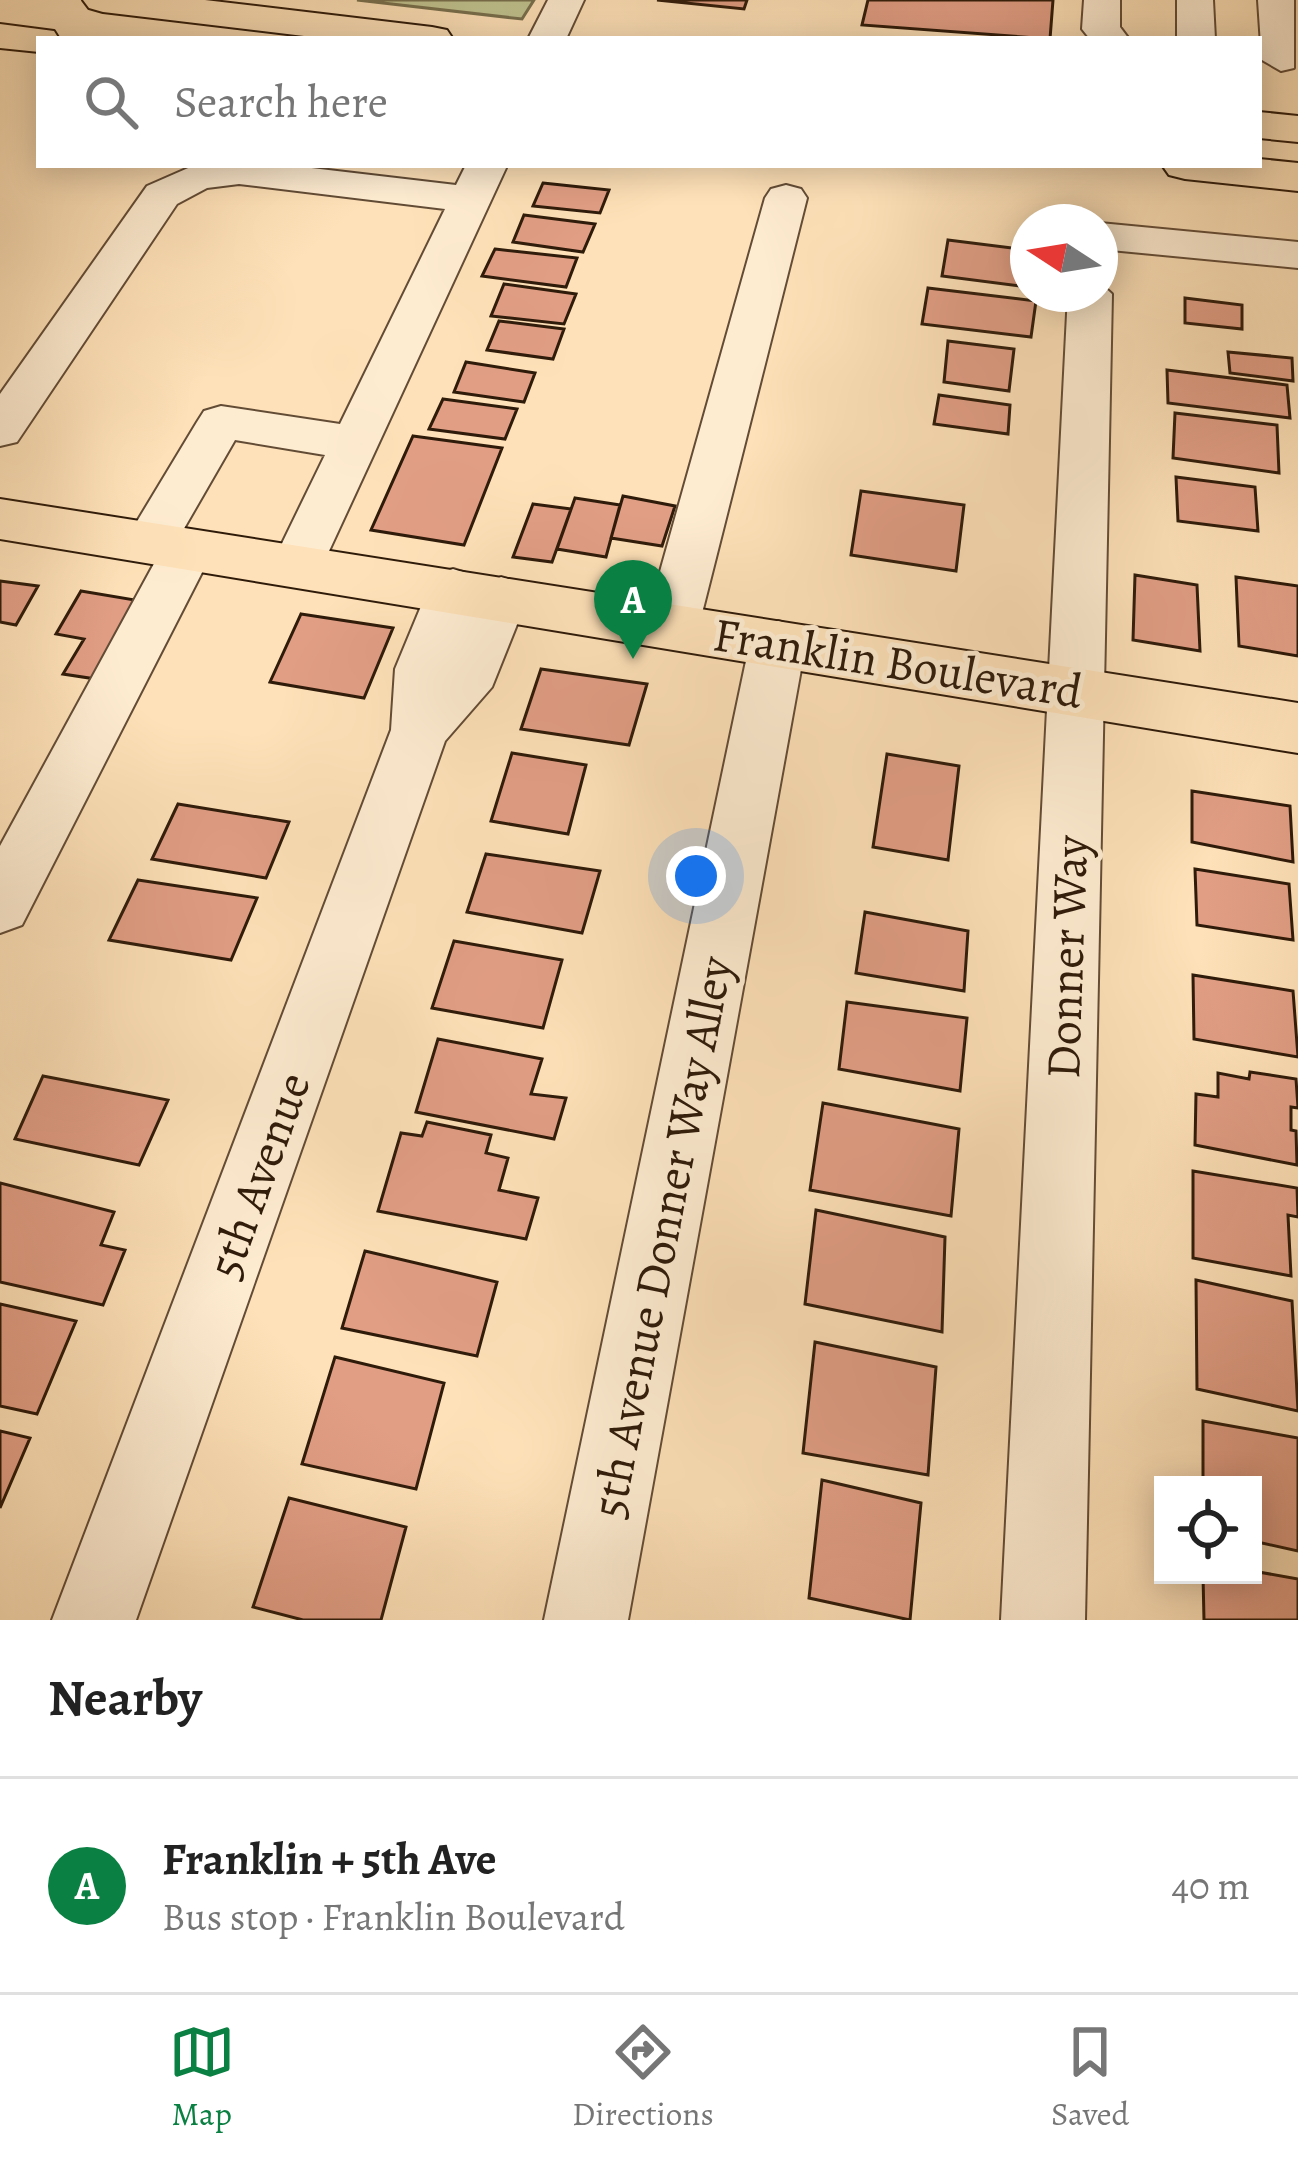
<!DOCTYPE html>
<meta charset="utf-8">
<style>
:root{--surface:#fff;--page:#f6f6f6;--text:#222;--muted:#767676;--line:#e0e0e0;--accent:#0b8043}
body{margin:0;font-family:Alegreya,serif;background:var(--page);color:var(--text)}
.controls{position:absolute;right:36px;bottom:36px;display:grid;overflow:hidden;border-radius:0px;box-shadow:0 6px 30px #0003}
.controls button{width:108px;height:108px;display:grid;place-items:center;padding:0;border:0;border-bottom:3px solid var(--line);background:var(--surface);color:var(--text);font:60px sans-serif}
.compass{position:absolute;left:1010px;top:204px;width:108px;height:108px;border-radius:50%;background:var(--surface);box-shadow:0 6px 30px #0003;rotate:282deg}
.you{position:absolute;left:696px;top:876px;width:42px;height:42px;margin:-30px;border:9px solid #fff;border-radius:50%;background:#1a73e8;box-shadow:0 0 0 18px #1a73e833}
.badge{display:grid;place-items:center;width:78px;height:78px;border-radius:50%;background:var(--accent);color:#fff;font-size:39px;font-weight:700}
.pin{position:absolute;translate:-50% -99px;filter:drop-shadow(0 3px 6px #0008)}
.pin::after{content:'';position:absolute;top:63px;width:42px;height:36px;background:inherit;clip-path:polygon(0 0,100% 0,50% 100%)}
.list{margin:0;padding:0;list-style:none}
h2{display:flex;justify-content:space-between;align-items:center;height:156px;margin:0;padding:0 48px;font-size:51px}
h2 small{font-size:39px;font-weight:400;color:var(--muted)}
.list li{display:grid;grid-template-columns:78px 1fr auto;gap:36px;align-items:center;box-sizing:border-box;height:216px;padding:0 48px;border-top:3px solid var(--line)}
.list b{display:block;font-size:45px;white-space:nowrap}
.list p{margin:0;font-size:39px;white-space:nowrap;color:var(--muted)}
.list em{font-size:39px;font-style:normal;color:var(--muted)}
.icon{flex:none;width:66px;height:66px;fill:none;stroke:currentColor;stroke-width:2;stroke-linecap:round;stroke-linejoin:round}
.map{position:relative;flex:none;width:1298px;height:1620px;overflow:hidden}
.search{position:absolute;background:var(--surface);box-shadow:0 6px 30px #0003;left:36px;right:36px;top:36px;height:132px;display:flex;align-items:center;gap:30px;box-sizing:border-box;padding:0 42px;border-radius:0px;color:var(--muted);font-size:45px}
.sheet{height:372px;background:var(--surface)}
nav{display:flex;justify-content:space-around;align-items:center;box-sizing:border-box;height:168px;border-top:3px solid var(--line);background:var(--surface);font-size:33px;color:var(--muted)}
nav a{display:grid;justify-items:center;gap:6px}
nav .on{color:var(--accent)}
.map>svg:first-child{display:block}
.green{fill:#bfc390;stroke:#776f4d;stroke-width:3}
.building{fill:#e19e85;stroke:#2f1b0a;stroke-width:3}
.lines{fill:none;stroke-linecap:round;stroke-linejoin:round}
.minor-casing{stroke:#634c36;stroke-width:4}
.major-casing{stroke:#2f1b0a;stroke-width:4}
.highway-casing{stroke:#2f1b0a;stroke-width:4}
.minor{fill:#feecd1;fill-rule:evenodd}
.major{fill:#fee1b8;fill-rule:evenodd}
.highway{fill:#fee1b8;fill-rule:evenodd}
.labels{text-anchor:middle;stroke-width:10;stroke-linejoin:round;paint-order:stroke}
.street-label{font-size:48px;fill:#2f1b0a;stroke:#feecd1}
</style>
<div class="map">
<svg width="1298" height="1620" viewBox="0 0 1298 1620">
<rect width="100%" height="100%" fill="#fee1b8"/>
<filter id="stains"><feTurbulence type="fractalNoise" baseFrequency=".00167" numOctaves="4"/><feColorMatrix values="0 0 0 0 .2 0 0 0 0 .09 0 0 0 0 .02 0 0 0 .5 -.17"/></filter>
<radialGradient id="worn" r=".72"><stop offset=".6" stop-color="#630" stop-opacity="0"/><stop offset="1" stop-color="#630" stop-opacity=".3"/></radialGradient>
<path class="green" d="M357,0h177l-12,19z"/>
<path class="building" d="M657,0h90l-3,9z
M868,0h185l-3,39 -188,-14z
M543,183l66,7 -9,23 -67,-7z
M524,215l71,9 -12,28 -70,-10z
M948,240l80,10v37l-86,-11z
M495,249l82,9 -11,29 -84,-11z
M504,284l72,10 -12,30 -73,-8z
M928,288l108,13 -5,36 -109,-13z
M1185,298l57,7v24l-57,-6z
M499,321l65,8 -11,30 -66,-9z
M948,341l66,8 -5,42 -65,-9z
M1228,352l64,6 1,23 -63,-8z
M466,362l69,11 -11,29 -70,-10z
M1167,370l120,15 3,33 -122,-15z
M939,395l71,10 -2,29 -74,-10z
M443,399l74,10 -12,30 -76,-10z
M1175,413l102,12 2,48 -106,-15z
M413,436l89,12 -38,97 -93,-15z
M1176,477l79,10 3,44 -80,-10z
M861,491l103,14 -8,66 -105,-16z
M623,496l52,10 -13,40 -51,-8z
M575,498l45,7 -14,52 -49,-8z
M533,504l38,5 -19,53 -39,-5z
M1135,575l62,10 3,66 -67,-11z
M1236,577l62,9v70l-59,-10z
M0,581l38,5 -22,39 -16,-3z
M81,591l60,10 -45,78 -33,-5 21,-35 -28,-5z
M301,614l92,14 -29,70 -94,-16z
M541,669l106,15 -18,61 -108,-16z
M512,753l74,12 -18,69 -77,-13z
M887,754l72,12 -11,94 -75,-13z
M1192,791l98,15 3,56 -101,-20z
M178,804l111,18 -23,56 -114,-19z
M486,854l114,17 -18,62 -115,-21z
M1195,869l94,15 4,56 -96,-15z
M138,880l119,18 -26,62 -122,-20z
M865,912l103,19 -4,60 -108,-18z
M454,941l108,19 -19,68 -111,-20z
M1193,975l100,16 5,66 -104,-18z
M847,1002l120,16 -7,73 -121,-22z
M438,1039l104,20 -11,35 35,4 -12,41 -138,-27z
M1250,1072l46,7 2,29 -7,-1v23l5,1 1,34 -102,-20 1,-51 22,3v-24l31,6z
M43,1076l125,24 -29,65 -124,-26z
M823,1103l136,26 -8,87 -141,-26z
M427,1122l64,13 -5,18 22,5 -9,32 39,8 -12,41 -148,-28 23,-78 21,3z
M1193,1171l104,17 1,29 -10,-2 3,61 -98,-18z
M0,1183l114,29 -13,33 24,5 -22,55 -103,-23z
M816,1210l129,27 -3,95 -137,-28z
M365,1251l132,31 -20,74 -135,-28z
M1196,1280l96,21 6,110 -101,-22z
M0,1304l76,17 -39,93 -37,-8z
M815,1342l121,25 -8,108 -125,-22z
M335,1357l109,26 -28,106 -114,-25z
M1203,1421l95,17v113l-45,-10v-56h-50z
M0,1431l30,7 -30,70z
M822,1480l99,23 -11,117 -101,-22z
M289,1498l117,29 -25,93h-78l-50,-13z
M1253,1571l45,8v41h-94l-1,-45z"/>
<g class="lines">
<defs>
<path id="minor" d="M548,0h36l-18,39h-38z
M1084,0h36v27l9,12h-39l-8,-10z
M1177,0h36l2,39h-38z
M1258,0h36v68l-13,3 -19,-11z
M195,165h91l170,20 10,-20 40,3 -189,409 -19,6 -19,-6 -7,-13 53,-109 -90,-15 -53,92 25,4 7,13 -192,376 -22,8v-87l156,-286 -24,-4 -8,-13 73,-121 7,-11 17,-5 119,18 105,-215 -206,-25 -32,4 -30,16 -160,238 -17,4v-52l147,-208z
M786,185l15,4 6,9 -108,427 -8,14 -19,6 -19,-6 -8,-14 120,-427 6,-9z
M1100,223l198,19v26l-198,-19z
M1100,283l12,11 -27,1326h-84l67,-1326h32z
M453,569l19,6 7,13 22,-11 19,6 8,14 -36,90 -47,54 -309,879h-84l339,-890 4,-61 39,-94z
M778,621l19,6 9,15 -178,978h-84l206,-978 9,-15z"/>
<path id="major" d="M0,499l1298,204v50l-1298,-214z"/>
<path id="highway" d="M83,0h122l227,27 15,3 6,9h-124l-226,-27 -14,-4z
M0,24l54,7 5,8h-20v13l-39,-4z
M1259,112l39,4v26l-39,-4z
M1259,159l39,4v28l-113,-12 -16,-4 -7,-10h97z"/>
</defs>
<use href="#minor" class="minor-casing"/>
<use href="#major" class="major-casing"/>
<use href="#highway" class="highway-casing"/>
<use href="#minor" class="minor"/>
<use href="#major" class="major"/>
<use href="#highway" class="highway"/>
</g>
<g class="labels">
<g class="street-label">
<text transform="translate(898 662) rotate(9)" y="17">Franklin Boulevard</text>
<text transform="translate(1066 957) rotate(-88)" y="17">Donner Way</text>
<text transform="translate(258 1175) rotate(-70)" y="17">5th Avenue</text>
<text transform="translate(661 1237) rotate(-79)" y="17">5th Avenue Donner Way Alley</text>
</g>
</g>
<rect width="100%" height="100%" filter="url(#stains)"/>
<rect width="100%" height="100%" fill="url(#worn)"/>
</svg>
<div class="controls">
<button><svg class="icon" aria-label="locate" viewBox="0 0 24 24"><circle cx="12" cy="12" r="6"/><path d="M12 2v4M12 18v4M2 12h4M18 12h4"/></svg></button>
</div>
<svg class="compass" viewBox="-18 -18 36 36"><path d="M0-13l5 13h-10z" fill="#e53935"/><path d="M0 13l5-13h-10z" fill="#767676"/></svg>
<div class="you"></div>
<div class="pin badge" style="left:633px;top:659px">A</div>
<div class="search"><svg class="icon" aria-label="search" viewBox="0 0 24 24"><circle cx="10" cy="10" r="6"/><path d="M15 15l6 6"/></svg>Search here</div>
</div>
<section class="sheet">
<h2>Nearby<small></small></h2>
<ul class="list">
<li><span class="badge">A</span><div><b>Franklin + 5th Ave</b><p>Bus stop · Franklin Boulevard</p></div><em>40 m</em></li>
</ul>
</section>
<nav>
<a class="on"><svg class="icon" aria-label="map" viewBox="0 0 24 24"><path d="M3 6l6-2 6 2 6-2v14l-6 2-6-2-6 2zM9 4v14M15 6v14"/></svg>Map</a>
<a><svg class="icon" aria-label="directions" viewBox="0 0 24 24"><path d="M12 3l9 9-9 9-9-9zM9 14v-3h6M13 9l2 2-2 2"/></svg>Directions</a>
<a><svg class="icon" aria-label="saved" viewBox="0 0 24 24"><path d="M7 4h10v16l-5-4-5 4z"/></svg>Saved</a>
</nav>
